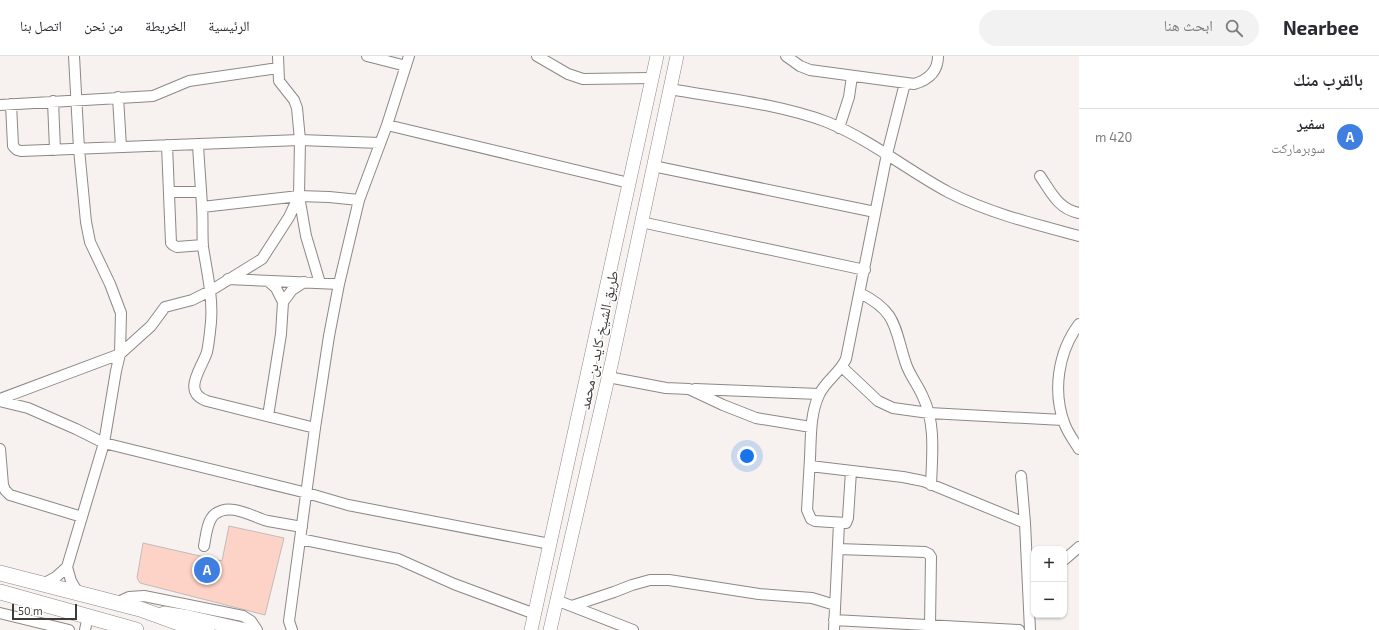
<!DOCTYPE html>
<html lang="ar">
<meta charset="utf-8">
<style>
:root{--surface:#fff;--page:#f2f2f3;--text:#2b2b33;--muted:#7c7c81;--line:#e1e1e2;--accent:#ea580c}
body{margin:0;font-family:"Exo 2","Noto Naskh Arabic",sans-serif;background:var(--page);color:var(--text);direction:rtl}
.controls{position:absolute;right:12px;bottom:12px;display:grid;overflow:hidden;border-radius:8px;box-shadow:0 1px 3px #0004}
.controls button{width:36px;height:36px;display:grid;place-items:center;padding:0;border:0;border-bottom:1px solid var(--line);background:var(--surface);color:var(--text);font:20px sans-serif}
.scale{position:absolute;left:12px;bottom:10px;width:65px;box-sizing:border-box;padding-left:4px;border:2px solid #3d3b3a;border-top:0;font-size:11px;line-height:14px;white-space:nowrap;color:#3d3b3a;-webkit-text-stroke:3px #fff;paint-order:stroke}
.you{position:absolute;left:747px;top:400px;width:14px;height:14px;margin:-10px;border:3px solid #fff;border-radius:50%;background:#1a73e8;box-shadow:0 0 0 6px #1a73e833}
.badge{display:grid;place-items:center;width:26px;height:26px;border-radius:50%;background:var(--accent);color:#fff;font-size:13px;font-weight:700}
.pin{position:absolute;translate:-50% -50%;border:2px solid #fff;box-shadow:0 1px 4px #0006}
.list{margin:0;padding:0;list-style:none}
h2{display:flex;justify-content:space-between;align-items:center;height:52px;margin:0;padding:0 16px;font-size:17px}
h2 small{font-size:13px;font-weight:400;color:var(--muted)}
.list li{display:grid;grid-template-columns:26px 1fr auto;gap:12px;align-items:center;box-sizing:border-box;height:56px;padding:0 16px;border-top:1px solid var(--line)}
.list b{display:block;font-size:15px;white-space:nowrap}
.list p{margin:0;font-size:13px;white-space:nowrap;color:var(--muted)}
.list em{font-size:13px;font-style:normal;color:var(--muted)}
.icon{flex:none;width:22px;height:22px;fill:none;stroke:currentColor;stroke-width:2;stroke-linecap:round;stroke-linejoin:round}
.map{position:relative;flex:none;width:1079px;height:574px;overflow:hidden;direction:ltr}
header{display:flex;align-items:center;gap:24px;box-sizing:border-box;height:56px;padding:0 20px;background:var(--surface);border-bottom:1px solid var(--line)}
header strong{font-size:19px}
nav{display:flex;gap:22px;margin-inline-start:auto;font-size:14px}
.search{width:280px;height:36px;background:var(--page);display:flex;align-items:center;gap:10px;box-sizing:border-box;padding:0 14px;border-radius:22px;color:var(--muted);font-size:15px}
main{display:flex}
aside{flex:1;background:var(--surface)}
.map>svg:first-child{display:block}
.building{fill:#fed3c7;stroke:#c1bcba}
.lines{fill:none;stroke-linecap:round;stroke-linejoin:round}
.minor-casing{stroke:#8d8886;stroke-width:12}
.major-casing{stroke:#8d8886;stroke-width:14}
.highway-casing{stroke:#8d8886;stroke-width:16}
.minor{stroke:#fff;stroke-width:10}
.major{stroke:#fff;stroke-width:13}
.highway{stroke:#fff;stroke-width:15}
.labels{text-anchor:middle;stroke-width:3;stroke-linejoin:round;paint-order:stroke}
.street-label{font-size:15px;fill:#3d3b3a;stroke:#fff}
</style>
<header>
<strong>Nearbee</strong>
<div class="search"><svg class="icon" aria-label="search" viewBox="0 0 24 24"><circle cx="10" cy="10" r="6"/><path d="M15 15l6 6"/></svg>ابحث هنا</div>
<nav><a>الرئيسية</a><a>الخريطة</a><a>من نحن</a><a>اتصل بنا</a></nav>
</header>
<main>
<aside>
<h2>بالقرب منك<small></small></h2>
<ul class="list">
<li><span class="badge" style="background:#3f7fe0">A</span><div><b>سفير</b><p>سوبرماركت</p></div><em>420 m</em></li>
</ul>
</aside>
<div class="map">
<svg width="1079" height="574" viewBox="0 0 1079 574">
<rect width="100%" height="100%" fill="#f7f2f0"/>
<path class="building" d="M229,470l55,12 -19,77 -125,-32 -3,-5 6,-35 79,18z"/>
<g class="lines">
<defs>
<path id="minor" d="M278,0l1,25 15,19 3,8 3,32 -1,56 7,40 14,47
M367,0l39,10
M537,0l31,18 15,5 69,-1
M786,0l14,10 10,4 104,14c14,-4 24,-12 24,-28
M670,33c51,9 109,15 157,33 44,18 80,48 121,70 41,21 86,32 131,44
M118,41l3,50
M53,45l2,49
M11,48l2,42 4,4 4,1 279,-11 80,3
M0,49l153,-9 36,-15 89,-13
M387,69l242,58
M839,72l10,-31 3,-21
M198,88c1,21 3,42 4,63 1,13 0,27 1,40 4,25 10,50 8,75 -1,10 -2,21 -4,30 -5,16 -26,40 0,49l108,27
M167,89l4,98 2,2 4,2 26,-2
M653,110l222,46
M1040,120c11,16 18,33 39,37
M169,136h32
M202,151l97,-11 30,1 30,3
M641,166l224,48
M228,223l111,5
M268,225l8,7 7,14
M860,237c38,19 34,35 46,71 4,12 12,21 17,33 13,27 9,59 8,88
M1079,268c-21,28 -27,68 -14,101 3,8 9,16 14,24
M842,311l36,34 15,7 36,5 134,7
M608,321l58,11 23,1 34,16 33,13 55,9
M695,333l124,5
M0,343l120,-45 31,-28 14,-19 27,-7 18,-9 52,-32 27,-42 10,-21
M0,345l28,7 48,21 28,14 203,50 41,12 202,39
M268,360l13,-82 2,-32 9,-12 12,-8
M0,393l3,36 2,5 5,5 72,22
M810,410l93,11 20,4 102,42
M851,415l-3,47 -2,5 -31,-2 -4,-2 -4,-9c1,-17 2,-34 3,-52 1,-20 0,-44 9,-63 6,-14 20,-21 27,-36l41,-205 18,-71
M1021,420l4,47 5,107
M300,483l98,20 56,25 81,30
M204,490c2,-10 3,-26 11,-32 16,-12 37,3 53,7 11,2 23,4 34,6
M838,493l87,3 4,2 2,3 -1,68
M1064,504l15,-13
M67,511l4,14 7,12
M43,528l13,-7 11,-10 37,-124 12,-72 4,-17 1,-41 -11,-29 -20,-42 -4,-20 -7,-73 -5,-93
M556,544l77,30
M116,547l13,-6 15,-1 99,20 8,5 6,9
M572,550l42,-14 18,-7 18,-5h19l90,14 53,4 23,7
M0,557l69,17
M834,564l185,10
M85,574l3,-14
M292,574l-3,-9 26,-193 14,-92 10,-52 20,-84 28,-75 22,-69
M834,574l5,-107"/>
<path id="major" d="M164,557l25,4 57,13
M531,574l126,-574
M550,574l62,-269 65,-305"/>
<path id="highway" d="M0,517l140,36 39,14 28,7
M0,536l136,38"/>
</defs>
<use href="#minor" class="minor-casing"/>
<use href="#major" class="major-casing"/>
<use href="#highway" class="highway-casing"/>
<use href="#minor" class="minor"/>
<use href="#major" class="major"/>
<use href="#highway" class="highway"/>
</g>
<g class="labels">
<g class="street-label">
<text transform="translate(599 284) rotate(-78)" y="5">طريق الشيخ كايد بن محمد</text>
</g>
</g>
</svg>
<div class="controls">
<button>+</button>
<button>−</button>
</div>
<div class="scale">50 m</div>
<div class="you"></div>
<div class="pin badge" style="left:207px;top:514px;background:#3f7fe0">A</div>
</div>
</main>
